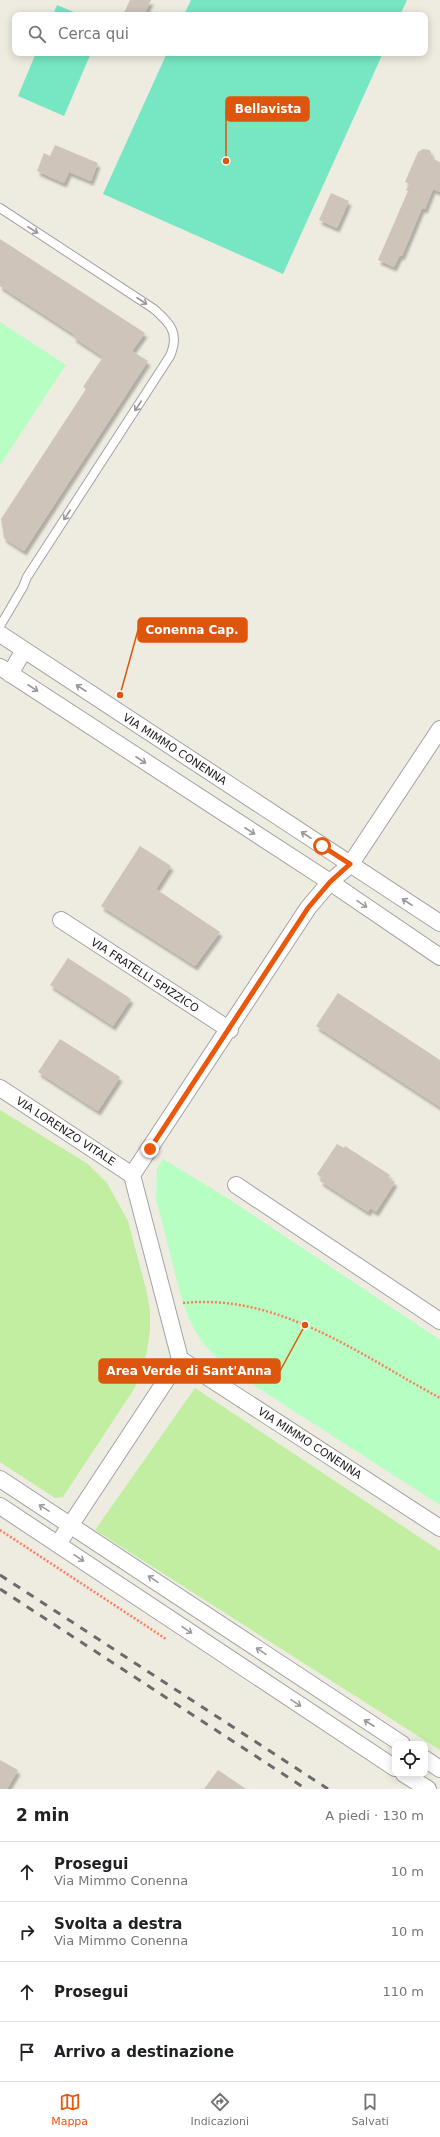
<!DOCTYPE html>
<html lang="it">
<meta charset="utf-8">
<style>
:root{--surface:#fff;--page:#f6f6f6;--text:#202124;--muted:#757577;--line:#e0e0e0;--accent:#ea580c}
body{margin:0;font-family:"DejaVu Sans",sans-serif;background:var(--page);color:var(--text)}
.controls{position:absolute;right:12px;bottom:12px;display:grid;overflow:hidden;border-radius:8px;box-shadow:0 2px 10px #0003}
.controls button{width:36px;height:36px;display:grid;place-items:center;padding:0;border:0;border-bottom:1px solid var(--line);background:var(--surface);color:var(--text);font:20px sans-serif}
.stop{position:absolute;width:12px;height:12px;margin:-9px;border:3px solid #ea580c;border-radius:50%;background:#fff}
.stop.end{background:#ea580c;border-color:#fff;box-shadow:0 1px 4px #0008}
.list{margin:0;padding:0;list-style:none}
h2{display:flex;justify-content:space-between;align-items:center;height:52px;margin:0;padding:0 16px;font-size:17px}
h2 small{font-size:13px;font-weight:400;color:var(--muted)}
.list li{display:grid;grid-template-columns:26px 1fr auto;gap:12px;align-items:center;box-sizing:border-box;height:60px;padding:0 16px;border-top:1px solid var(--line)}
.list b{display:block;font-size:15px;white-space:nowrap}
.list p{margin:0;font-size:13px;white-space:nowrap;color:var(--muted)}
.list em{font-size:13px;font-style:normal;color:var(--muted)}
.icon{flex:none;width:22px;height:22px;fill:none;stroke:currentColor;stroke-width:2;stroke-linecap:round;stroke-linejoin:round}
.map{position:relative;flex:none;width:440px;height:1789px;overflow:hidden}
.search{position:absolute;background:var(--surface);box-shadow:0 2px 10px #0003;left:12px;right:12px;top:12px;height:44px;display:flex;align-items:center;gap:10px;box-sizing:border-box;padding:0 14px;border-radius:8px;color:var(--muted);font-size:15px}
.sheet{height:292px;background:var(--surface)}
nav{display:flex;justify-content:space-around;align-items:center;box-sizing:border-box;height:56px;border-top:1px solid var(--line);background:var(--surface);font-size:11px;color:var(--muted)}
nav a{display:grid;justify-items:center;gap:2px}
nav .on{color:var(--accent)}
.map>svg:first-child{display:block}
.grass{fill:#c1eea0}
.park{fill:#b7fec2}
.pitch{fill:#76e6c3}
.building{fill:#cec4b9;filter:url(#shadow)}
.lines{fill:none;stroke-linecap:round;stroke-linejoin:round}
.service-casing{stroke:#a3a3a3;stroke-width:10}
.minor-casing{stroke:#a3a3a3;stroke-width:18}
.path{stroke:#ff7c61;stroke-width:2.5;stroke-dasharray:2 2;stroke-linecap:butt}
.service{stroke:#fff;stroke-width:8}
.minor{stroke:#fff;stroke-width:16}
.rail{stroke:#6a6a6a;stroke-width:3;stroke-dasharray:8 8;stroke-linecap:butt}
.oneway{stroke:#999}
.route{stroke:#ea580c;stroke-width:5}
.labels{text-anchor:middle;stroke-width:3;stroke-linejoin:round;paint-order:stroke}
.street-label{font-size:11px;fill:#1c1c1c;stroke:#fff}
.leader{fill:none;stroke:#de560d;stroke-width:1.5}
.callout-dot{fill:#de560d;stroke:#fff;stroke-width:1.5}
.callout{fill:#de560d;stroke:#de560d;stroke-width:1.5}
.callout-label{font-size:12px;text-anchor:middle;font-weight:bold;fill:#fff}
</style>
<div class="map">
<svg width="440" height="1789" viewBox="0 0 440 1789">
<defs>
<filter id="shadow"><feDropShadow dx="2.5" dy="4.5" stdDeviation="1" flood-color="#0004"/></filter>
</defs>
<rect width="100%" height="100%" fill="#eeebe0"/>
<path class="grass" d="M0,1110l88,54 19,19 21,38 19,72 3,17v21l-3,20 -5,19 -8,19 -71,108 -8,1 -55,-36z
M195,1388l245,163v199l-345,-220z"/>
<path class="park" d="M0,322l66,43 -66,100z
M163,1159l58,35 219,146v165l-194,-125c-37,-27 -51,-39 -65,-84l-25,-97 1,-30z"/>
<path class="pitch" d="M191,0h216l-7,15h-216z
M57,5l24,10h-28z
M36,53h55l-27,63 -46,-20z
M167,53h216l-100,221 -180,-80z"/>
<path class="building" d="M130,0h21l-7,15h-21z
M55,145l43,18 -7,18 -22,-9 -5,11 -27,-12 7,-18 6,3z
M423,149l7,1 3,9 7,3v30l-7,-3 -8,20 -3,-1 -20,48 -2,-1 -6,12 -16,-7 30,-69 -2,-1 3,-6 -4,-2 13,-30z
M331,193l18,8 -12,27 -18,-8z
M0,239l145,94 -13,18 16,10 -124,190 -20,-13 -3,-19 85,-130 -3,-2 20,-30 -30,-20 2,-2 -75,-49z
M140,846l31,20 -15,23 64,43 -25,34 -94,-60z
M68,958l63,41 -18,27 -63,-41z
M338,993l102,67v47l-124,-81z
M60,1039l60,38 -22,34 -60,-39z
M337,1144l7,4 1,-2 45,29 -2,3 7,4 -19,30 -6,-4 -2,4 -48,-31 2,-3 -5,-4z
M0,1760l18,10 -11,19h-7z
M218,1770l28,19h-42z"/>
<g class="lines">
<defs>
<path id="service" d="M0,208l154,101c16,14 26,24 16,47l-143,221 -4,10 -23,39"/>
<path id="minor" d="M0,634l440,289
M0,667l330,215 110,75
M10,674l14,-24
M61,920l169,110
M0,1088l132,87
M236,1185l204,136
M180,1359l260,169
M0,1479l402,265
M0,1506l395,262
M58,1544l122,-185 -48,-184 176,-267 22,-26 20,-17 90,-136
M425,1759l15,10
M404,1774l24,15"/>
</defs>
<use href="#service" class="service-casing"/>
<use href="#minor" class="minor-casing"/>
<path class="path" d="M183,1303c96,-10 177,52 257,95
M0,1530l166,109"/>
<use href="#service" class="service"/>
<use href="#minor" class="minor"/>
<path class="rail" d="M0,1575l328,214
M0,1589l306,200"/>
</g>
<defs><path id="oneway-shaft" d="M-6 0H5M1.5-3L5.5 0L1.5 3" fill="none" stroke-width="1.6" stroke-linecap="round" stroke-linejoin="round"/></defs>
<g class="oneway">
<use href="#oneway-shaft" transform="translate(33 230) rotate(33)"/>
<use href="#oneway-shaft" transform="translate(142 301) rotate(33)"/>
<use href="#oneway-shaft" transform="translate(138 406) rotate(123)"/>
<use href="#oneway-shaft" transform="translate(67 515) rotate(123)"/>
<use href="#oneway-shaft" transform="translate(33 688) rotate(33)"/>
<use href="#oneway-shaft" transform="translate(81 688) rotate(-147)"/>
<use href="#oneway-shaft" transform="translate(141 760) rotate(33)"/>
<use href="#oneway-shaft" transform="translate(250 831) rotate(33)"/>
<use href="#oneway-shaft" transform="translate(306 835) rotate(-147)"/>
<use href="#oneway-shaft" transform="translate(407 902) rotate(-147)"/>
<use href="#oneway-shaft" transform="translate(362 904) rotate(34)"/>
<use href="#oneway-shaft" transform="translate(44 1508) rotate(-148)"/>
<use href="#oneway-shaft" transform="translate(79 1558) rotate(34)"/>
<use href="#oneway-shaft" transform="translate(153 1579) rotate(-146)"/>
<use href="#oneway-shaft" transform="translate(187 1630) rotate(34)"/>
<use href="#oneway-shaft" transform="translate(261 1651) rotate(-146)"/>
<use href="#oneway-shaft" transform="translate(296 1703) rotate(34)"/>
<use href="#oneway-shaft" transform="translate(369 1723) rotate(-147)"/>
</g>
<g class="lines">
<path class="route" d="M150,1149l158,-241 22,-26 20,-18 -28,-18"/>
</g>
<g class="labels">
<g class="street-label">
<text transform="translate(175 749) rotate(33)" y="4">VIA MIMMO CONENNA</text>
<text transform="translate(145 975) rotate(33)" y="4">VIA FRATELLI SPIZZICO</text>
<text transform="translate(66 1131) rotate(33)" y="4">VIA LORENZO VITALE</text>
<text transform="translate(310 1443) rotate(33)" y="4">VIA MIMMO CONENNA</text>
</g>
</g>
<path class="leader" d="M226 161L226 109M120 695L138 630M305 1325L280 1371"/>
<g class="callout-dot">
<circle cx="226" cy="161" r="4"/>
<circle cx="120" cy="695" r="4"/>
<circle cx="305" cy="1325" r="4"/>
</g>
<g class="callout">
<rect x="226" y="97" width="83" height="24" rx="4"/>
<rect x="138" y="618" width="109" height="24" rx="4"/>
<rect x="99" y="1359" width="181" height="24" rx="4"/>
</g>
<g class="callout-label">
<text x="268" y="113">Bellavista</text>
<text x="192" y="634">Conenna Cap.</text>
<text x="189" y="1375">Area Verde di Sant'Anna</text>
</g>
</svg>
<div class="controls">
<button><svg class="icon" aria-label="locate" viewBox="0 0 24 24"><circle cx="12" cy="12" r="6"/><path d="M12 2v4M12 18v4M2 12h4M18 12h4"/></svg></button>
</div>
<div class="stop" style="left:322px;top:846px"></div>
<div class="stop end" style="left:150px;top:1149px"></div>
<div class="search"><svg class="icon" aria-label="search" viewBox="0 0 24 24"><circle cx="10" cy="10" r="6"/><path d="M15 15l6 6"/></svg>Cerca qui</div>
</div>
<section class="sheet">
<h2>2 min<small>A piedi · 130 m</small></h2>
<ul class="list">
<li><svg class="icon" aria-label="ahead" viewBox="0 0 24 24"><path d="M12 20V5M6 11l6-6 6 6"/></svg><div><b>Prosegui</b><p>Via Mimmo Conenna</p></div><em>10 m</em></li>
<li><svg class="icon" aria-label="right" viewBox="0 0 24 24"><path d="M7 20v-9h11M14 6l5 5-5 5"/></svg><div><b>Svolta a destra</b><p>Via Mimmo Conenna</p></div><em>10 m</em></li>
<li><svg class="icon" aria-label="ahead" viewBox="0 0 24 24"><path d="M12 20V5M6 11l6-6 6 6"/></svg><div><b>Prosegui</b></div><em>110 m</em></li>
<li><svg class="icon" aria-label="arrive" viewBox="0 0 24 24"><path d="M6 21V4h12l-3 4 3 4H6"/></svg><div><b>Arrivo a destinazione</b></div></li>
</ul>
</section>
<nav>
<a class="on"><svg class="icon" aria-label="map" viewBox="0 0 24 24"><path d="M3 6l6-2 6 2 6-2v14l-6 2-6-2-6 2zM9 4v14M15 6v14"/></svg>Mappa</a>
<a><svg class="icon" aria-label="directions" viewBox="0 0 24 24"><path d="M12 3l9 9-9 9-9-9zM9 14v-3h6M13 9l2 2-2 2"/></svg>Indicazioni</a>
<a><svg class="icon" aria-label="saved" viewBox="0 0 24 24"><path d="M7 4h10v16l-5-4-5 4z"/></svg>Salvati</a>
</nav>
